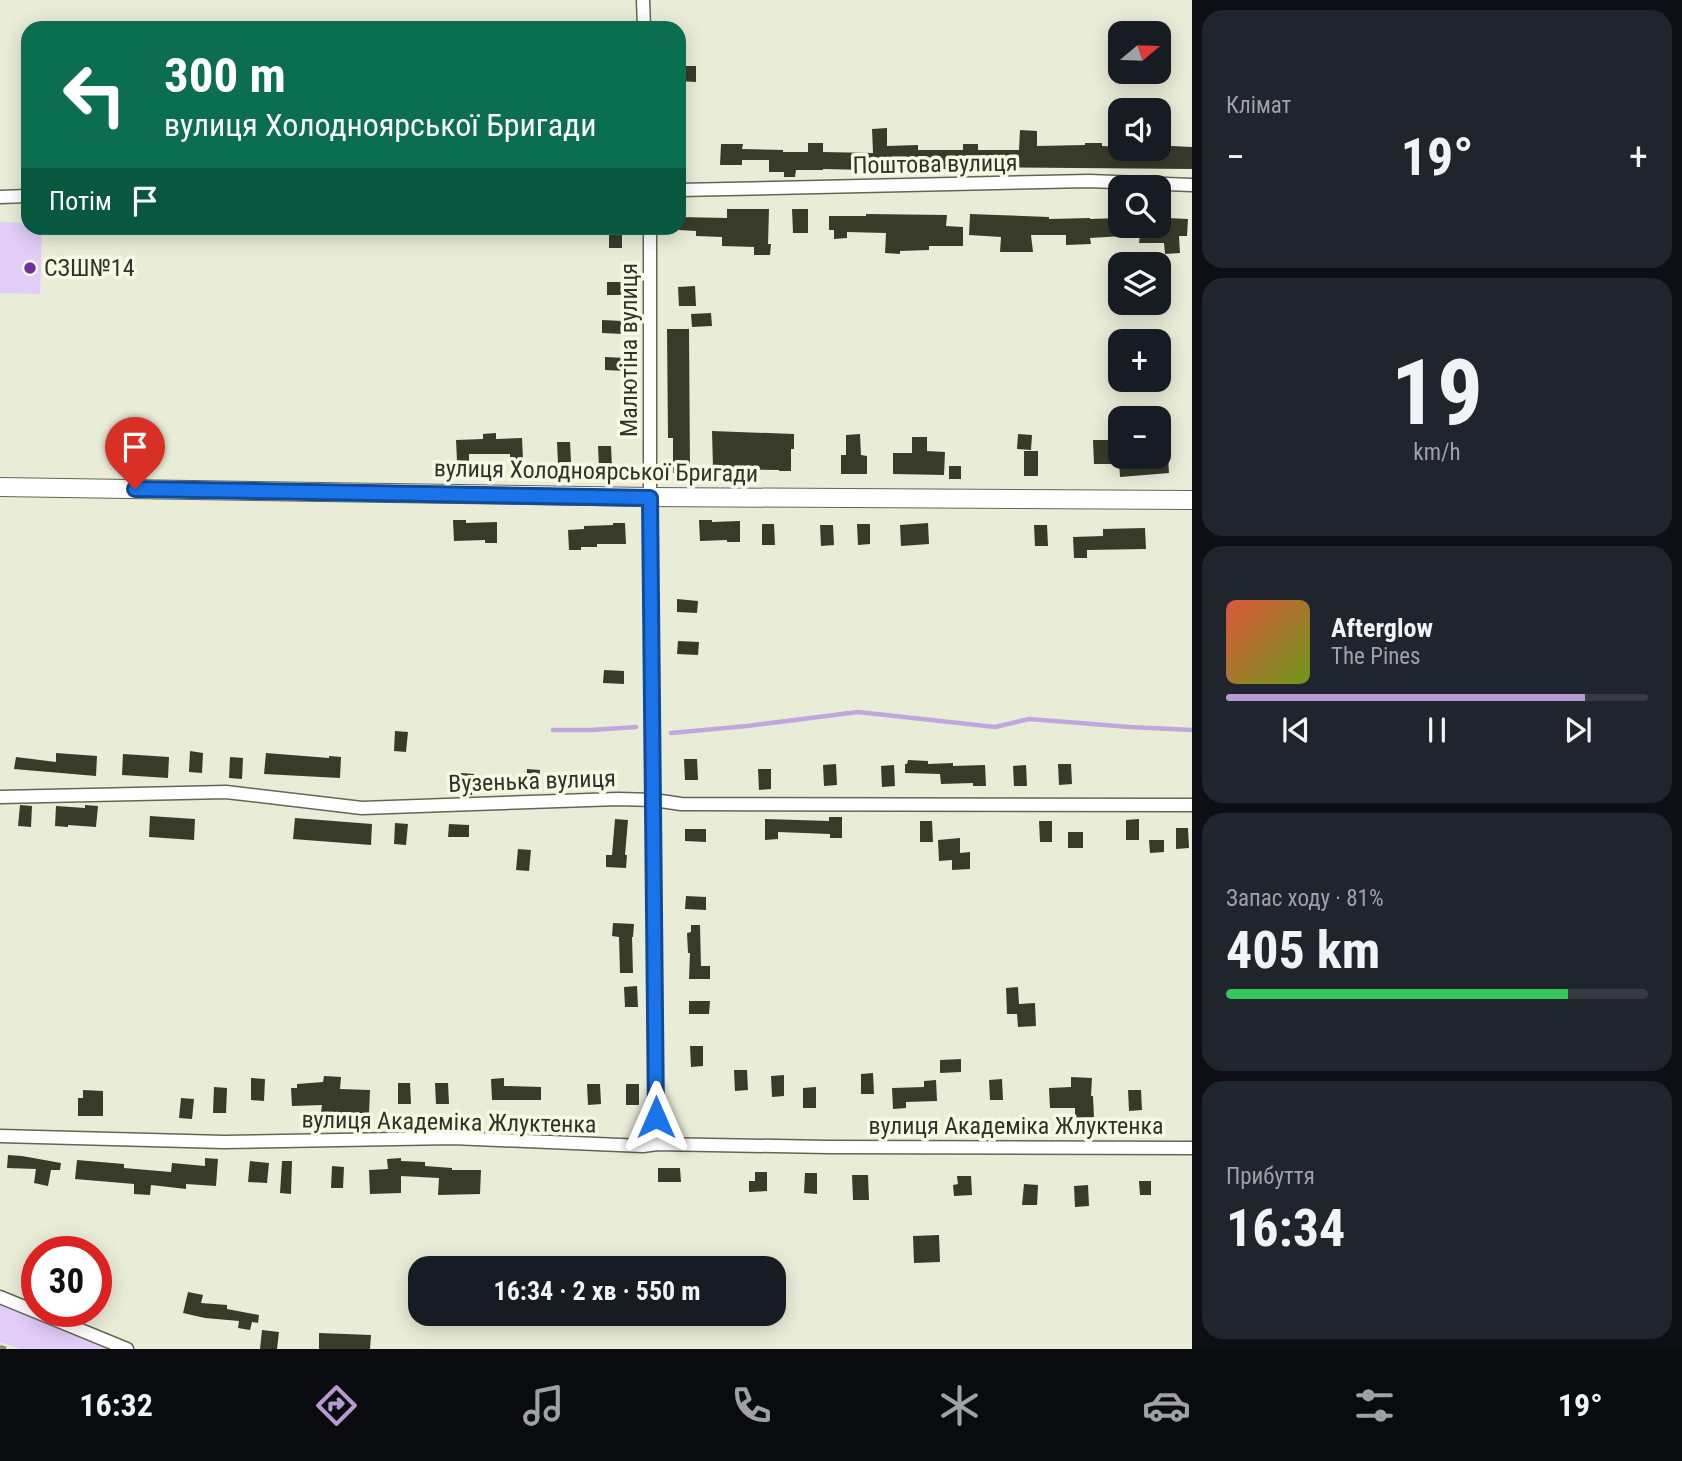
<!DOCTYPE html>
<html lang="uk">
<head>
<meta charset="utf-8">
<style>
  body { margin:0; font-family:"Roboto Condensed",sans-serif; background:#20242c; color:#f1f3f6; height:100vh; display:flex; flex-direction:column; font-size:26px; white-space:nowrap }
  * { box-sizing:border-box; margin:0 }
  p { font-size:23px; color:#9ea1a6 }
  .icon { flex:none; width:38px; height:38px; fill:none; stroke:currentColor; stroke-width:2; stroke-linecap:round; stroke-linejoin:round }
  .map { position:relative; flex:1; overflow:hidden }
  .drawer { display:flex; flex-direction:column; gap:10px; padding:10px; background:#0d0f14; width:490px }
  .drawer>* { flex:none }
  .guide { position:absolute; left:21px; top:21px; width:665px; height:214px; border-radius:21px; box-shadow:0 4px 18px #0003; background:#0b6e4f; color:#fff; overflow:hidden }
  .needle { width:46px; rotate:71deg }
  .controls { position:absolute; left:1108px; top:21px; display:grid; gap:14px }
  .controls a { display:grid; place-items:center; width:63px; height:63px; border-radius:14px; background:#171b24; box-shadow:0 4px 18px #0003; font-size:35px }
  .speed { position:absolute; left:21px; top:1236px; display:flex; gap:14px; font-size:35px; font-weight:700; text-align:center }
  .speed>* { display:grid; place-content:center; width:91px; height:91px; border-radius:50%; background:#171b24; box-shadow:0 4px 18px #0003; line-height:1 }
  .speed .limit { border:10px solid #d22; background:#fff; color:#111 }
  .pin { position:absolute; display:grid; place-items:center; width:60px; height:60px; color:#fff; margin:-72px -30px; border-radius:50% 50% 50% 0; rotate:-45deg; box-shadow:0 0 7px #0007 }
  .pin .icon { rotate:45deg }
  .me { position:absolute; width:77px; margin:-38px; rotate:0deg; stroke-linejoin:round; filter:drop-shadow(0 0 5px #0008) }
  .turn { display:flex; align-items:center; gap:24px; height:147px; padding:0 28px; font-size:32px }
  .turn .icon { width:91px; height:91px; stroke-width:2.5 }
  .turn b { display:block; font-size:49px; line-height:60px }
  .then { display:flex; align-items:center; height:66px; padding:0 28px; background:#0003; gap:14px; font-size:26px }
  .big { font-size:52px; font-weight:700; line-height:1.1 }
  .drawer .card { flex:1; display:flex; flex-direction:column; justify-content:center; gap:10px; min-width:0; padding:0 24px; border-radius:21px; background:#20242c }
  .drawer .dial { align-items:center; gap:0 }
  .dial b { font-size:91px; line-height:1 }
  .song { display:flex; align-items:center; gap:21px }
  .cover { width:84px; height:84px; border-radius:10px; background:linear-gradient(135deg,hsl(10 70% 55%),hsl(80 70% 35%)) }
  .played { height:7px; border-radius:4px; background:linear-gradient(90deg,#b79ad1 85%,#363941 85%) }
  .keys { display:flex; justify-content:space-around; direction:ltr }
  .heat { display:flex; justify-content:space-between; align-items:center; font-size:38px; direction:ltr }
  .charge { height:10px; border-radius:5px; background:linear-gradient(90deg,#34c759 81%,#363941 0) }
  .trip { position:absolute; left:408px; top:1256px; width:378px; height:70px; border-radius:21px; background:#171b24; box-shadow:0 4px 18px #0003; font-weight:700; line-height:70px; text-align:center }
  .tabs { display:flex; height:112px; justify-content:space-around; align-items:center; background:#090b0e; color:#9ea1a6 }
  .tabs .icon { width:49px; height:49px }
  .tabs .selected { color:#b79ad1 }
  .tabs b { font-size:32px; color:#f1f3f6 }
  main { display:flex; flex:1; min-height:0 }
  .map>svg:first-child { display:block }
  .green { fill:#e1cdf7 }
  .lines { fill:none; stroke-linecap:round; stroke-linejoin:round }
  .stream { stroke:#c1a7dc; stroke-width:4.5 }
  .building { fill:#383b2a }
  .street-casing { stroke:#636654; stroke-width:15 }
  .secondary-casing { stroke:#636654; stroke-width:20 }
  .street { stroke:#fff; stroke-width:12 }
  .secondary { stroke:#fff; stroke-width:18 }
  .rail { stroke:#878a7c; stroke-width:4.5; stroke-dasharray:14 7; stroke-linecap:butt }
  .route-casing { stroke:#114b97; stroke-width:18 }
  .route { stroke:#1a73e8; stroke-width:12 }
  .poi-dot { fill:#702ea3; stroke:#f6fae5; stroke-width:2.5 }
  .labels { text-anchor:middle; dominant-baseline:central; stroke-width:7; stroke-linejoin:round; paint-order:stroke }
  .street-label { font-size:24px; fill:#31332b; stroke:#f6fae5 }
  .poi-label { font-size:24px; fill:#31332b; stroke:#f6fae5; text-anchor:start }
</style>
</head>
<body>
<main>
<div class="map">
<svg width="1192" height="1349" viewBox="0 0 1192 1349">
  <rect width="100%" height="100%" fill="#e9edd8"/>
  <!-- green -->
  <g class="green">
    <polygon points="0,222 28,223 28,228 42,228 40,294 0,293"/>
    <polygon points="0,1298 123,1349 20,1349 0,1342"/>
  </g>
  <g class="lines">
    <!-- stream -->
    <g class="stream">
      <polyline points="553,730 592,730 636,727"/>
      <polyline points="671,733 747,726 858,712 995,727 1029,719 1130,727 1192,730"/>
    </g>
  </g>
  <!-- building -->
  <g class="building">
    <polygon points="679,66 696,66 696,82 679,81"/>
    <polygon points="887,128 887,146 918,145 918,150 963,150 963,144 978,144 978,150 1019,150 1020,130 1037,131 1037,146 1085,145 1085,143 1102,143 1102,146 1120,147 1120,149 1171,149 1171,146 1192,147 1192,169 948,167 948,169 867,170 823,169 823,170 796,170 795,177 784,177 784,172 769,172 769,160 742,160 742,165 720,165 721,144 743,144 742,149 783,150 783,152 808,152 808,143 823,143 823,152 873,153 872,129"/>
    <polygon points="727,209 769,209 768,244 771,244 770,255 754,255 754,247 722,246 722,237 696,236 696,231 679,230 679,217 727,218"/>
    <polygon points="792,209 808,209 808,233 793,233"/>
    <polygon points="866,214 947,215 946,226 963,227 963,246 929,246 929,250 900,251 900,254 885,253 886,233 847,232 847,238 834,239 834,230 829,230 829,216 866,216"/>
    <polygon points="970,214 1049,217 1049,219 1090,218 1090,219 1120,218 1120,226 1166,226 1167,218 1188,219 1187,236 1179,236 1180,253 1165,254 1164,243 1139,243 1140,235 1090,238 1091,244 1066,245 1066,235 1031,235 1033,252 1000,252 1001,237 969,235"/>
    <rect x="609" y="228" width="13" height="20"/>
    <rect x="607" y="282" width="21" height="13"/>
    <polygon points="695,286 696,306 679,306 678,287"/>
    <polygon points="711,313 712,326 692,327 691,314"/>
    <polygon points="602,320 623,321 623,334 602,333"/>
    <polygon points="667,329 689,329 690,473 673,473 673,438 668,438"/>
    <polygon points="605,357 626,358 626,371 605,370"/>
    <polygon points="712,431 794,434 794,449 791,449 791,471 779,471 779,470 713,469"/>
    <polygon points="496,433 496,439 522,438 523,459 510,459 510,454 469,454 469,461 457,461 456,440 483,439 483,434"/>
    <polygon points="860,434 861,455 867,456 867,474 841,474 841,455 846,455 846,435"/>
    <polygon points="1018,434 1032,435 1031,450 1017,449"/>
    <polygon points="912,437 927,437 927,451 945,452 944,475 893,474 893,453 912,453"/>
    <polygon points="1093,440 1111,440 1112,464 1094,464"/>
    <polygon points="557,442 570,442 571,462 558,463"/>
    <polygon points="598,446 611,446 612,467 599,467"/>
    <rect x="1024" y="451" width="14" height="25"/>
    <polygon points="1150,457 1168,457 1169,473 1120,477 1119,460 1150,459"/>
    <rect x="949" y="466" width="12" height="13"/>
    <polygon points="453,520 466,520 466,523 497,522 497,543 485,543 485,540 454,541"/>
    <polygon points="699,520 712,520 712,522 740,521 740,542 727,542 727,540 700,541"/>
    <polygon points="613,523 625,523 626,544 597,544 597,547 581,547 581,550 569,550 568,530 584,529 584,526 613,525"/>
    <polygon points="928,523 929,544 901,546 900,525"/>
    <polygon points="762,524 774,524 775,545 762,545"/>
    <polygon points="857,524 870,524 870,544 858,545"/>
    <polygon points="820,525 833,525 834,545 821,546"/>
    <polygon points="1034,525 1047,525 1048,546 1035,546"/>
    <polygon points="1145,528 1146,549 1087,550 1087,558 1074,558 1073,537 1103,536 1103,529"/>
    <polygon points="677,599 698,601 697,613 677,612"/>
    <polygon points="678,641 699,642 698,655 677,654"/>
    <polygon points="604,670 624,671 624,684 603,683"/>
    <polygon points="395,731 408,732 406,752 394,751"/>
    <polygon points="190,751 203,753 202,773 189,772"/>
    <polygon points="56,753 97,756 96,776 14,769 16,757 56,762"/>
    <polygon points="266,753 329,758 329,756 341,757 340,778 264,774"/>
    <polygon points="123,754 169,757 168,778 122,775"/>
    <polygon points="230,757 243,758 242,779 229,778"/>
    <polygon points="684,759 697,759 698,780 685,780"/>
    <polygon points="908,760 928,761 928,764 953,763 953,766 985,765 986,786 973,786 973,783 941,784 940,774 905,773 905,764 907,764"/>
    <polygon points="836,764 837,785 824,786 823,765"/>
    <polygon points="1058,764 1071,764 1072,784 1059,785"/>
    <polygon points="894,765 895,786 882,787 881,766"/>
    <polygon points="1026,765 1027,786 1014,786 1013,766"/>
    <polygon points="527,769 540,770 538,791 526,790"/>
    <polygon points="758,769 771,769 771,789 759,790"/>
    <polygon points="461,773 474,774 472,795 459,794"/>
    <polygon points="20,805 32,806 31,827 18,826"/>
    <polygon points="85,805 98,806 96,827 68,825 68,827 55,826 56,806 85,808"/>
    <polygon points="150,816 195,819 194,840 149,837"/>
    <polygon points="829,817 842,817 842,838 830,838 830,834 778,832 778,839 765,840 765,819 829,821"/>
    <polygon points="295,818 372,824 371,845 293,839"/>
    <polygon points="615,819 628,820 625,855 627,855 626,868 606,867 606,855 612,855"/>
    <polygon points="1139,819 1139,840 1126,840 1126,820"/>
    <polygon points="920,821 932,821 933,842 920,842"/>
    <polygon points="1039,821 1052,821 1052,842 1040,842"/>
    <polygon points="395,823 408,824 406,845 394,844"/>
    <polygon points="449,824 469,825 469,837 448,837"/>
    <polygon points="1176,828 1188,828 1189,848 1176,849"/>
    <polygon points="685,829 706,829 706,842 685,841"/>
    <rect x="1068" y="832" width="15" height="16"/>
    <polygon points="960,838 960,853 970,852 970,869 952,870 952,860 939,861 938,840"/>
    <polygon points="1149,840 1164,840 1164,852 1150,853"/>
    <polygon points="518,849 531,850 529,871 516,870"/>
    <polygon points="686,896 706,897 706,910 685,909"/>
    <polygon points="613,923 634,924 633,937 632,937 633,973 620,973 619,937 612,936"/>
    <polygon points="691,925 700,925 701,966 710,966 710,979 689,979 690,953 688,953 687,933 691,932"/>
    <polygon points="637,986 638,1007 625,1007 624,987"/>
    <polygon points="1018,987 1019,1004 1035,1003 1036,1026 1018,1027 1017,1014 1007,1014 1006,988"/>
    <polygon points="689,1001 710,1001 709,1014 689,1014"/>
    <polygon points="690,1046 703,1046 703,1066 691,1067"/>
    <polygon points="961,1059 961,1072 940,1073 940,1060"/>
    <polygon points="734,1070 747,1070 748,1090 735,1091"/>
    <polygon points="873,1073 874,1094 861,1094 861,1074"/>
    <polygon points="784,1075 784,1096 772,1097 771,1076"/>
    <polygon points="324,1076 341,1077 340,1089 370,1090 369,1114 321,1112 322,1105 292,1106 291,1088 297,1088 297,1084 323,1082"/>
    <polygon points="1071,1077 1092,1078 1091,1096 1093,1096 1094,1117 1075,1118 1075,1108 1050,1108 1049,1088 1071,1087"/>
    <polygon points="251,1078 265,1079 264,1101 251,1100"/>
    <polygon points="504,1078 504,1086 541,1087 541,1100 492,1100 491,1079"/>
    <polygon points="1002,1079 1003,1100 990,1100 989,1080"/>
    <polygon points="936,1080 937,1101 906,1102 906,1108 893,1109 892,1088 924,1087 924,1081"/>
    <polygon points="398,1083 410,1083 411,1104 398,1104"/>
    <polygon points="435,1083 448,1083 449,1104 436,1104"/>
    <polygon points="587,1084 600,1084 601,1104 588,1105"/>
    <rect x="626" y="1084" width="13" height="21"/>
    <polygon points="214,1087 227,1088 226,1113 213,1113"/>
    <polygon points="816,1087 816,1108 803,1108 803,1088"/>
    <polygon points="83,1090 103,1091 103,1116 78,1116 78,1098 83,1098"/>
    <polygon points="1128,1090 1141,1090 1142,1110 1129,1111"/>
    <polygon points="181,1098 194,1099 192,1119 179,1118"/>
    <polygon points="8,1155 22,1156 61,1163 60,1170 51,1170 48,1186 34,1183 36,1169 7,1168"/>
    <polygon points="205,1158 218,1159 216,1186 186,1184 186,1189 151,1185 150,1195 134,1194 134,1184 75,1179 77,1160 124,1164 124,1168 171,1172 172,1163 205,1166"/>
    <polygon points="401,1158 401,1161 425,1162 425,1166 452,1168 452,1170 481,1170 480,1194 438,1195 439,1178 401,1176 401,1193 370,1194 369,1170 388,1169 387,1159"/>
    <polygon points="250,1161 269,1163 267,1183 248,1182"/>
    <polygon points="282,1161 292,1161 291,1194 280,1193"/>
    <polygon points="332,1166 344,1167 343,1188 331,1188"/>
    <polygon points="658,1168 680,1168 681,1182 658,1182"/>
    <polygon points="755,1172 767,1172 767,1191 749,1192 749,1181 755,1181"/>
    <polygon points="805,1173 817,1173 817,1194 804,1193"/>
    <polygon points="852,1175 868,1175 869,1200 853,1200"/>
    <polygon points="957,1176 971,1176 972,1195 954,1196 953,1185 958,1184"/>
    <polygon points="1139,1181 1151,1181 1151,1195 1140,1195"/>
    <polygon points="1024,1184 1038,1185 1037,1205 1022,1205"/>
    <polygon points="1088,1185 1089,1206 1075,1207 1074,1186"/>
    <polygon points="939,1235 940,1262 914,1263 913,1236"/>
    <polygon points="188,1292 203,1295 201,1303 227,1305 227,1309 259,1315 258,1323 252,1322 250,1330 238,1328 239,1321 205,1318 183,1313"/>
    <polygon points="262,1330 279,1332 277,1349 260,1349"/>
    <polygon points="319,1333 371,1335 370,1349 319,1349"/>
  </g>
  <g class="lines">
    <!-- street casing -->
    <g class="street-casing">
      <g id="street">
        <polyline points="643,0 644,28"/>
        <polyline points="679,190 1089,181 1192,185"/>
        <polyline points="0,197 28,196"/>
        <polyline points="650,228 650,497 657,1144"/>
        <polyline points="0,797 226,792 362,808 618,799 654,800 681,804 1192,805"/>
        <polyline points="0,1136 224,1142 452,1138 643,1146 657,1144 828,1147 1192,1148"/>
        <polyline points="0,1297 127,1349"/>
      </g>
    </g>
    <!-- secondary casing -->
    <g class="secondary-casing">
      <polyline id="secondary" points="0,487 650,497 1192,500"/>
    </g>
    <!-- street -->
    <use href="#street" class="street"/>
    <!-- secondary -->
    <use href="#secondary" class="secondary"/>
    <!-- rail -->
    <polyline class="rail" points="0,1347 6,1349"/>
  </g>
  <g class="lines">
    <!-- route casing -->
    <g class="route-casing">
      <polyline id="route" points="135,489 650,498 656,1117"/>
    </g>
    <!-- route -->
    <use href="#route" class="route"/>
  </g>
  <!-- markers -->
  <circle class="poi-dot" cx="30" cy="268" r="7"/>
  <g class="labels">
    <!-- street labels -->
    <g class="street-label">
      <text transform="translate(935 164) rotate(-1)">Поштова вулиця</text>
      <text transform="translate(629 350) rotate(-90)">Малютіна вулиця</text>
      <text transform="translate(596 471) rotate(1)">вулиця Холодноярської Бригади</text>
      <text transform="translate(532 781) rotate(-2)">Вузенька вулиця</text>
      <text transform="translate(449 1122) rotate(1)">вулиця Академіка Жлуктенка</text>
      <text x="1016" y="1126">вулиця Академіка Жлуктенка</text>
    </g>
    <!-- poi labels -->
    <g class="poi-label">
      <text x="44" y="268">СЗШ№14</text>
    </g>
  </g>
</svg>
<div class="controls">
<a><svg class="needle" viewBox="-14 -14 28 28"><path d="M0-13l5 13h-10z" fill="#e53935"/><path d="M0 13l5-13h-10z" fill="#9ea1a6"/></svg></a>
<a><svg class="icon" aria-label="sound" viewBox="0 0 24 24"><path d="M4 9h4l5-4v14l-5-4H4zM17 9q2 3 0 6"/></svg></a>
<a><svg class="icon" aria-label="search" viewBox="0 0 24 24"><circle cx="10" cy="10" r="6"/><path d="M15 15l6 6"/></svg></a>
<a><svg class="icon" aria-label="layers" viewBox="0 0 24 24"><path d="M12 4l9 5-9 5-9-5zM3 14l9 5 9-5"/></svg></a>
<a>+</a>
<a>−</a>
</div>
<div class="speed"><div class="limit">30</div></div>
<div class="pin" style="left:135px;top:489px;background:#d93025"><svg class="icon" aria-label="arrive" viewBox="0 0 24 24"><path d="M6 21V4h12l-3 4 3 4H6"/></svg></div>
<svg class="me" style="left:656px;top:1117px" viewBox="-20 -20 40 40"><path d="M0-17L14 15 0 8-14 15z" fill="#1a73e8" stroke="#fff" stroke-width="4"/></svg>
<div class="trip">16:34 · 2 хв · 550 m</div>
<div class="guide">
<div class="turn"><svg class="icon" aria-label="left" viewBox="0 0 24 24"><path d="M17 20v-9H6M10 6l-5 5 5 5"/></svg><div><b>300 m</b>вулиця Холодноярської Бригади</div></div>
<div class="then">Потім<svg class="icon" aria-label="arrive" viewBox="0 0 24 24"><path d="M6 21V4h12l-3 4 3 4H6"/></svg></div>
</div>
</div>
<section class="drawer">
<div class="card"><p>Клімат</p>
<div class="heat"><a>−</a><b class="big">19°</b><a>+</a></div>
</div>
<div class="card dial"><b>19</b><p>km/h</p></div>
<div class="card">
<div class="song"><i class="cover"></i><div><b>Afterglow</b><p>The Pines</p></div></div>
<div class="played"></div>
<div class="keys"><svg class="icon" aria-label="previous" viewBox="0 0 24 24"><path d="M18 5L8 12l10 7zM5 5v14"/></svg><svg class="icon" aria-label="pause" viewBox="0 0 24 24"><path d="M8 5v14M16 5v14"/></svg><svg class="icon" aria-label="next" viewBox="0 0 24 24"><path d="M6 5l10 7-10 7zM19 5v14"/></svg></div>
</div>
<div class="card"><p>Запас ходу · 81%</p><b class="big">405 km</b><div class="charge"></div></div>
<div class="card"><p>Прибуття</p><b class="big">16:34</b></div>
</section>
</main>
<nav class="tabs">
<b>16:32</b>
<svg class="icon selected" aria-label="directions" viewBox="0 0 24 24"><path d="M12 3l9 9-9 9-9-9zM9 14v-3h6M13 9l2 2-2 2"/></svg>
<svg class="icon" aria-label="music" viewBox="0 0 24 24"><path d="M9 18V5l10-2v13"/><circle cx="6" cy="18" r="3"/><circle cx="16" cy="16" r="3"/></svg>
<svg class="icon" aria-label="phone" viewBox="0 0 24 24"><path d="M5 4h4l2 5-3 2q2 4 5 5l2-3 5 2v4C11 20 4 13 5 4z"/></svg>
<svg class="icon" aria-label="climate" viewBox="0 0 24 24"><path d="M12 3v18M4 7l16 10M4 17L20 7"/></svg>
<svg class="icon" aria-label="car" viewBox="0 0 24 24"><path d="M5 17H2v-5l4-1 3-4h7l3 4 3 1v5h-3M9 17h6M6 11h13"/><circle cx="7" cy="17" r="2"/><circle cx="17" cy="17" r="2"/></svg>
<svg class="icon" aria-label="filters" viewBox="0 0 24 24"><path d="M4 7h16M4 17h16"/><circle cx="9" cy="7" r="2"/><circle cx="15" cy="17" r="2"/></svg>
<b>19°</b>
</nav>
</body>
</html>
